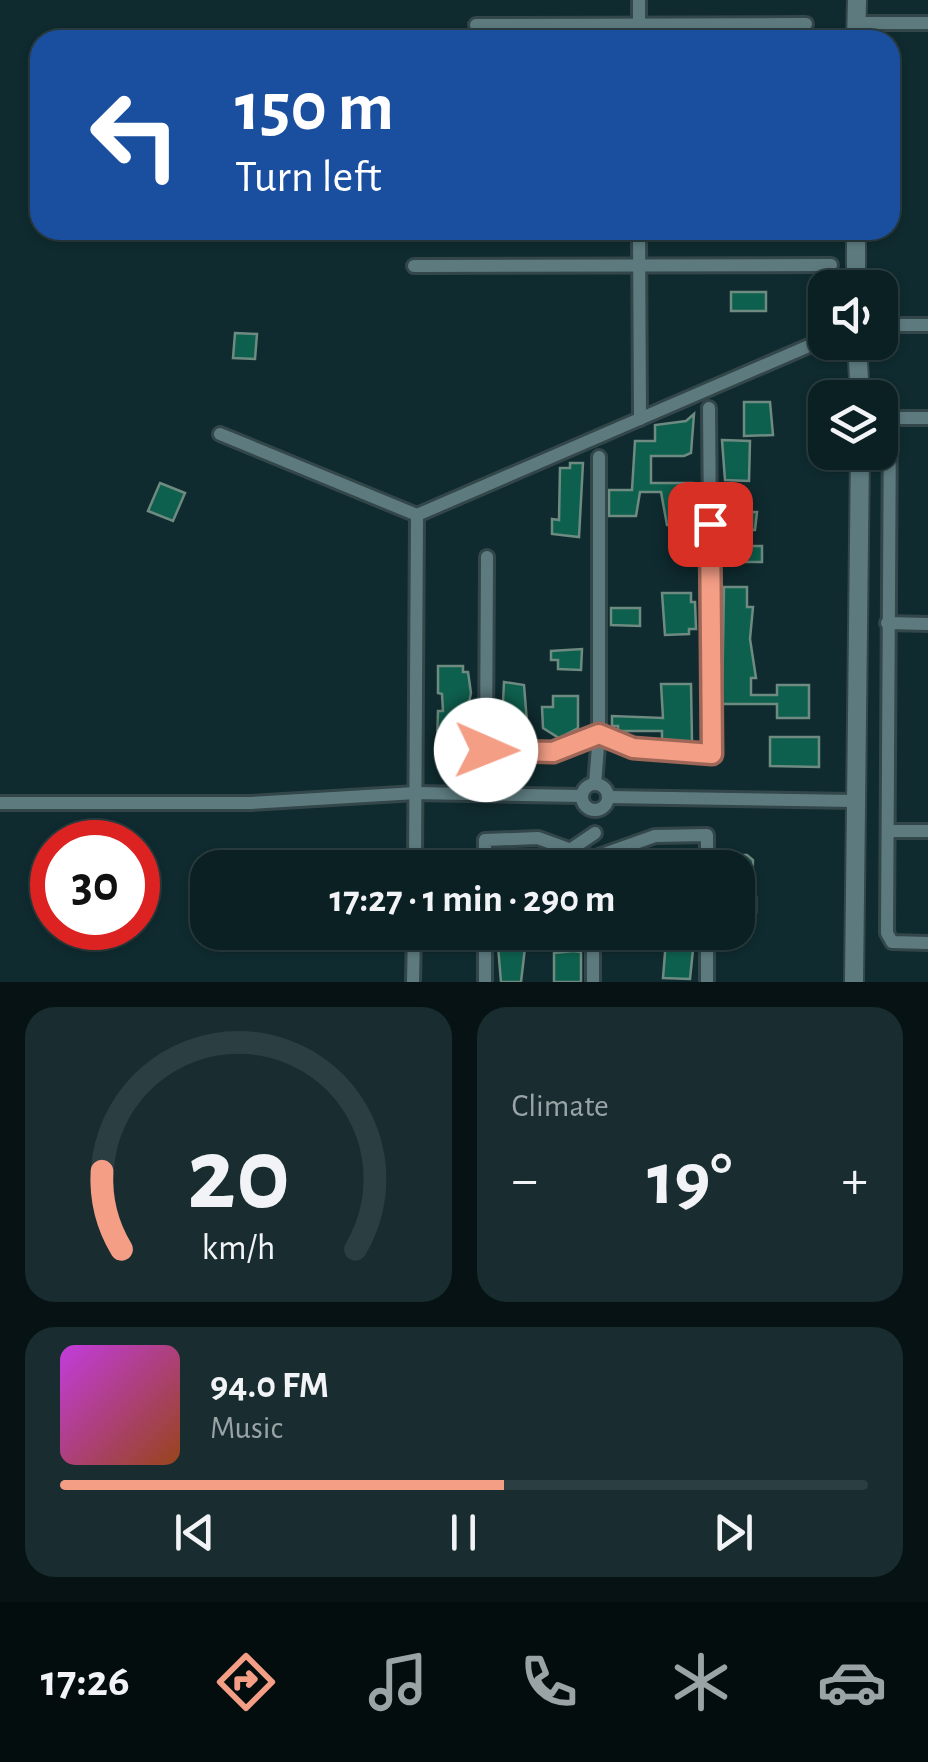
<!DOCTYPE html>
<html lang="en">
<head>
<meta charset="utf-8">
<style>
  body { margin:0; font-family:"Alegreya Sans",sans-serif; background:#192d30; color:#f1f3f6; height:100vh; display:flex; flex-direction:column; font-size:38px; white-space:nowrap }
  * { box-sizing:border-box; margin:0 }
  p { font-size:32px; color:#9aa3a6 }
  .icon { flex:none; width:55px; height:55px; fill:none; stroke:currentColor; stroke-width:2; stroke-linecap:round; stroke-linejoin:round }
  .map { position:relative; height:982px; overflow:hidden }
  .details { display:flex; flex-direction:column; gap:25px; padding:25px; background:#061213; flex:1 }
  .details>* { flex:none }
  .top-card { position:absolute; left:30px; top:30px; width:870px; height:210px; border-radius:30px; box-shadow:0 2px 8px #0004,0 0 0 2px #2b3e41; background:#1a4fa0; color:#fff; overflow:hidden }
  .fabs { position:absolute; left:808px; top:270px; display:grid; gap:20px }
  .fabs a { display:grid; place-items:center; width:90px; height:90px; border-radius:20px; background:#0b2023; box-shadow:0 2px 8px #0004,0 0 0 2px #2b3e41; font-size:50px }
  .speed { position:absolute; left:30px; top:820px; display:flex; gap:20px; font-size:50px; font-weight:700; text-align:center }
  .speed>* { display:grid; place-content:center; width:130px; height:130px; border-radius:50%; background:#0b2023; box-shadow:0 2px 8px #0004,0 0 0 2px #2b3e41; line-height:1 }
  .speed .limit { border:15px solid #d22; background:#fff; color:#111 }
  .pin { position:absolute; display:grid; place-items:center; width:85px; height:85px; color:#fff; margin:-42px; border-radius:20px; box-shadow:0 5px 15px #0006 }
  .me { position:absolute; width:110px; margin:-55px; rotate:91deg; stroke-linejoin:round; filter:drop-shadow(0 0 8px #0008) }
  .turn { display:flex; align-items:center; gap:35px; height:210px; padding:0 40px; font-size:45px }
  .turn .icon { width:130px; height:130px; stroke-width:2.5 }
  .turn b { display:block; font-size:70px; line-height:85px }
  .big { font-size:75px; font-weight:600; line-height:1.1 }
  .details .tile { flex:1; display:flex; flex-direction:column; justify-content:center; gap:15px; min-width:0; padding:0 35px; border-radius:30px; background:#192d30 }
  .details .dial { align-items:center; gap:0 }
  .dial svg { height:260px; overflow:visible; fill:none; stroke:#2b3e41; stroke-width:7; stroke-linecap:round; text-anchor:middle }
  .dial text { fill:#f1f3f6; stroke:none }
  .song { display:flex; align-items:center; gap:30px }
  .cover { width:120px; height:120px; border-radius:15px; background:linear-gradient(135deg,hsl(290 70% 55%),hsl(20 70% 35%)) }
  .played { height:10px; border-radius:5px; background:linear-gradient(90deg,#f49e86 55%,#2b3e41 55%) }
  .keys { display:flex; justify-content:space-around; direction:ltr }
  .heat { display:flex; justify-content:space-between; align-items:center; font-size:55px; direction:ltr }
  .details .tiles { flex:1; display:grid; gap:25px; grid-template-columns:1fr 1fr }
  .tile:last-child { grid-column:span 2 }
  .trip { position:absolute; left:190px; top:850px; width:565px; height:100px; border-radius:30px; background:#0b2023; box-shadow:0 2px 8px #0004,0 0 0 2px #2b3e41; font-weight:600; line-height:100px; text-align:center }
  .dock { display:flex; height:160px; justify-content:space-around; align-items:center; background:#040d0e; color:#9aa3a6 }
  .dock .icon { width:70px; height:70px }
  .dock .on { color:#f49e86 }
  .dock b { font-size:45px; color:#f1f3f6 }
  .map>svg:first-child { display:block }
  .building { fill:#0e604e; stroke:#6e8a81; stroke-width:2.5 }
  .lines { fill:none; stroke-linecap:round; stroke-linejoin:round }
  .street-casing { stroke:#334649; stroke-width:18 }
  .secondary-casing { stroke:#334649; stroke-width:22 }
  .street { stroke:#5d7b7f; stroke-width:12 }
  .secondary { stroke:#5d7b7f; stroke-width:18 }
  .route-casing { stroke:#9f6757; stroke-width:25 }
  .route { stroke:#f49e86; stroke-width:18 }
</style>
</head>
<body>
<div class="map">
<svg width="928" height="982" viewBox="0 0 928 982">
  <rect width="100%" height="100%" fill="#0f2b2f"/>
  <!-- building -->
  <g class="building">
    <rect x="731" y="292" width="35" height="19"/>
    <polygon points="235,333 257,334 255,359 233,358"/>
    <polygon points="744,402 770,402 773,435 744,436"/>
    <polygon points="694,414 691,453 684,456 651,456 651,483 693,483 692,525 667,525 661,492 640,492 636,516 609,516 609,490 632,490 635,441 655,441 655,425 686,421"/>
    <polygon points="722,440 750,441 749,481 725,480"/>
    <polygon points="570,463 583,463 579,537 552,534 552,519 559,520 560,468 570,468"/>
    <polygon points="160,483 185,493 173,521 148,511"/>
    <polygon points="725,503 742,503 749,512 757,512 755,530 750,530 750,546 762,546 762,562 728,562 728,553 723,553"/>
    <polygon points="724,587 747,587 747,607 753,607 750,639 756,678 751,678 751,695 777,695 777,685 809,685 809,718 777,718 777,704 722,704"/>
    <polygon points="662,593 691,593 691,602 695,602 696,629 689,629 689,634 665,635"/>
    <polygon points="611,608 640,608 640,626 611,625"/>
    <polygon points="582,649 581,670 558,669 558,660 551,660 551,651"/>
    <polygon points="438,666 463,666 463,672 468,672 471,693 465,722 465,763 447,763 447,743 437,743 438,711 443,711 442,694 438,693"/>
    <polygon points="504,682 524,685 527,722 502,722"/>
    <polygon points="661,684 691,684 692,742 662,740 662,731 618,731 618,726 612,726 612,716 663,718"/>
    <polygon points="553,696 578,696 578,728 559,738 543,728 542,707 553,707"/>
    <polygon points="770,737 819,737 819,767 770,766"/>
    <polygon points="722,855 747,855 753,860 752,897 756,897 756,912 738,912 738,868 722,868"/>
    <polygon points="666,940 694,940 690,979 663,978"/>
    <polygon points="498,946 525,948 521,982 501,982"/>
    <polygon points="573,951 581,952 581,982 554,982 554,953"/>
  </g>
  <g class="lines">
    <!-- street casing -->
    <g class="street-casing">
      <g id="street">
        <polyline points="639,0 639,40"/>
        <polyline points="856,23 928,23"/>
        <polyline points="476,25 806,24"/>
        <polyline points="639,230 640,419"/>
        <polyline points="414,266 831,265"/>
        <polyline points="880,325 928,325"/>
        <polyline points="880,418 928,418"/>
        <polyline points="890,418 887,933 892,942 928,943"/>
        <polyline points="220,434 417,515 825,339"/>
        <polyline points="487,557 486,750 553,751 599,734 633,748 712,754 709,408"/>
        <polyline points="887,623 928,624"/>
        <polyline points="595,784 599,734 599,457"/>
        <circle cx="595" cy="797" r="13"/>
        <polyline points="608,797 855,801"/>
        <polyline points="0,803 251,803 416,793 582,796"/>
        <polyline points="888,831 928,831"/>
        <polyline points="570,850 595,833"/>
        <polyline points="415,868 417,515"/>
        <polyline points="485,868 485,840 538,838 593,858 655,836 707,835 707,868"/>
        <polyline points="485,932 485,982"/>
        <polyline points="413,982 414,932"/>
        <polyline points="593,982 593,932"/>
        <polyline points="707,982 707,932"/>
      </g>
    </g>
    <!-- secondary casing -->
    <g class="secondary-casing">
      <g id="secondary">
        <polyline points="856,40 857,0"/>
        <polyline points="856,230 856,288"/>
        <polyline points="857,342 860,398"/>
        <polyline points="854,982 860,452"/>
      </g>
    </g>
    <!-- street -->
    <use href="#street" class="street"/>
    <!-- secondary -->
    <use href="#secondary" class="secondary"/>
  </g>
  <g class="lines">
    <!-- route casing -->
    <g class="route-casing">
      <polyline id="route" points="486,750 553,752 599,734 633,748 712,754 710,524"/>
    </g>
    <!-- route -->
    <use href="#route" class="route"/>
  </g>
</svg>
<div class="fabs">
<a><svg class="icon" aria-label="sound" viewBox="0 0 24 24"><path d="M4 9h4l5-4v14l-5-4H4zM17 9q2 3 0 6"/></svg></a>
<a><svg class="icon" aria-label="layers" viewBox="0 0 24 24"><path d="M12 4l9 5-9 5-9-5zM3 14l9 5 9-5"/></svg></a>
</div>
<div class="speed"><div class="limit">30</div></div>
<div class="pin" style="left:710px;top:524px;background:#d93025"><svg class="icon" aria-label="arrive" viewBox="0 0 24 24"><path d="M6 21V4h12l-3 4 3 4H6"/></svg></div>
<svg class="me" style="left:486px;top:750px" viewBox="-20 -20 40 40"><circle r="19" fill="#fff"/><path d="M0-13L10 11 0 6-10 11z" fill="#f49e86"/></svg>
<div class="trip">17:27 · 1 min · 290 m</div>
<div class="top-card">
<div class="turn"><svg class="icon" aria-label="left" viewBox="0 0 24 24"><path d="M17 20v-9H6M10 6l-5 5 5 5"/></svg><div><b>150 m</b>Turn left</div></div>
</div>
</div>
<section class="details">
<div class="tiles">
<div class="tile dial"><svg viewBox="0 0 100 80">
<path d="M14 69A42 42 0 1 1 86 69"/>
<path d="M14 69A42 42 0 0 1 8 45" stroke="#f49e86"/>
<text x="50" y="56" font-size="32" font-weight="700">20</text>
<text x="50" y="72" font-size="11">km/h</text>
</svg></div>
<div class="tile"><p>Climate</p>
<div class="heat"><a>−</a><b class="big">19°</b><a>+</a></div>
</div>
<div class="tile">
<div class="song"><i class="cover"></i><div><b>94.0 FM</b><p>Music</p></div></div>
<div class="played"></div>
<div class="keys"><svg class="icon" aria-label="previous" viewBox="0 0 24 24"><path d="M18 5L8 12l10 7zM5 5v14"/></svg><svg class="icon" aria-label="pause" viewBox="0 0 24 24"><path d="M8 5v14M16 5v14"/></svg><svg class="icon" aria-label="next" viewBox="0 0 24 24"><path d="M6 5l10 7-10 7zM19 5v14"/></svg></div>
</div>
</div>
</section>
<nav class="dock">
<b>17:26</b>
<svg class="icon on" aria-label="directions" viewBox="0 0 24 24"><path d="M12 3l9 9-9 9-9-9zM9 14v-3h6M13 9l2 2-2 2"/></svg>
<svg class="icon" aria-label="music" viewBox="0 0 24 24"><path d="M9 18V5l10-2v13"/><circle cx="6" cy="18" r="3"/><circle cx="16" cy="16" r="3"/></svg>
<svg class="icon" aria-label="phone" viewBox="0 0 24 24"><path d="M5 4h4l2 5-3 2q2 4 5 5l2-3 5 2v4C11 20 4 13 5 4z"/></svg>
<svg class="icon" aria-label="climate" viewBox="0 0 24 24"><path d="M12 3v18M4 7l16 10M4 17L20 7"/></svg>
<svg class="icon" aria-label="car" viewBox="0 0 24 24"><path d="M5 17H2v-5l4-1 3-4h7l3 4 3 1v5h-3M9 17h6M6 11h13"/><circle cx="7" cy="17" r="2"/><circle cx="17" cy="17" r="2"/></svg>
</nav>
</body>
</html>
